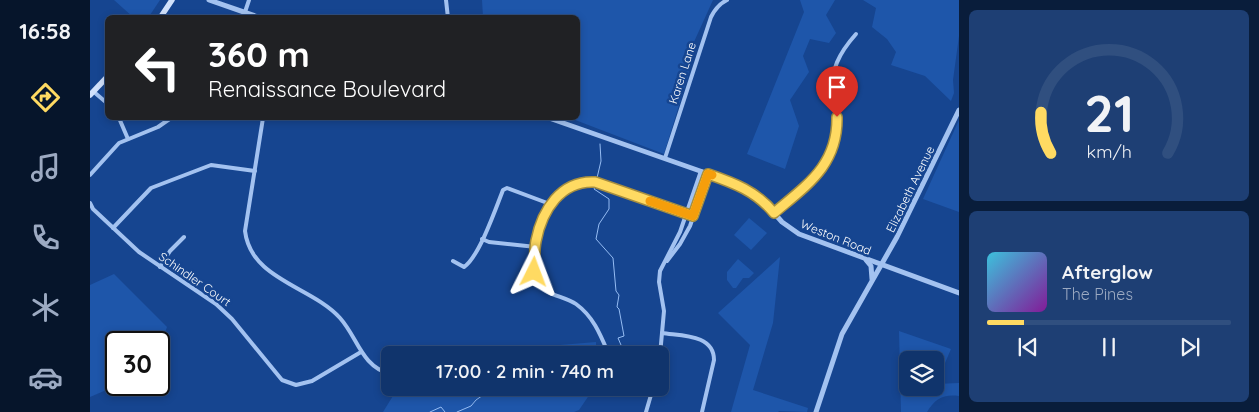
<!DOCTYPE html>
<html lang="en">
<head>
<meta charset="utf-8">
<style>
  body { margin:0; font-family:Quicksand,sans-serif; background:#1e3f74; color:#f1f3f6; height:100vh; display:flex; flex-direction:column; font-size:19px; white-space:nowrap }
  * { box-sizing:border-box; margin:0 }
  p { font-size:16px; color:#9caac2 }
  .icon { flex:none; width:28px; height:28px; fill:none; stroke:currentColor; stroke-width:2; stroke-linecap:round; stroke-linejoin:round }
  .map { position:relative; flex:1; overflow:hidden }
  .sheet { display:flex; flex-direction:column; gap:10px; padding:10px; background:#091d3b; width:300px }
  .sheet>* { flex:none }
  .top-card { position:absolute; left:15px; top:15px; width:475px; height:105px; border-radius:8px; box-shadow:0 2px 8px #0003,0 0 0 1px #304f7f; background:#202124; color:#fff; overflow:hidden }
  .controls { position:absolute; left:809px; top:351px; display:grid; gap:10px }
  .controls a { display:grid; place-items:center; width:45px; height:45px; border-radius:8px; background:#10346c; box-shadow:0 2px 8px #0003,0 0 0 1px #304f7f; font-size:25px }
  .speed { position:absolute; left:15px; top:331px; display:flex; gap:10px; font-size:25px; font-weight:700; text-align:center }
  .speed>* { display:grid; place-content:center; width:65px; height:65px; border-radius:50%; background:#10346c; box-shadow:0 2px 8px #0003,0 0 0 1px #304f7f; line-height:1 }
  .speed .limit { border:2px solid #111; border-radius:8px; background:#fff; color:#111 }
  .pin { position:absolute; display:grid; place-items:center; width:42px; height:42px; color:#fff; margin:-51px -21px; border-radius:50% 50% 50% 0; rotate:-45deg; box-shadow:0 0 5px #0007 }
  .pin .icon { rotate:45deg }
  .me { position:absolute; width:55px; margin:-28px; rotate:3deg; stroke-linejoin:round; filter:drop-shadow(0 0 4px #0008) }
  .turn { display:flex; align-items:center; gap:18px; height:105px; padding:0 20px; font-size:22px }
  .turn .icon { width:65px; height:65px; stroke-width:2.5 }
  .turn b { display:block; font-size:35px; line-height:42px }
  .sheet .card { flex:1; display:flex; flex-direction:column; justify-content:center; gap:8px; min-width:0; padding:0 18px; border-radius:8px; background:#1e3f74 }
  .sheet .dial { align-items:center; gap:0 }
  .dial svg { height:130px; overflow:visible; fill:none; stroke:#304f7f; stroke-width:7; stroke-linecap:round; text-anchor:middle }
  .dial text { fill:#f1f3f6; stroke:none }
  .song { display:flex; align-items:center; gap:15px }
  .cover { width:60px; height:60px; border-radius:8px; background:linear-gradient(135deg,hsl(190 70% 55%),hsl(290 70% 35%)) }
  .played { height:5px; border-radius:2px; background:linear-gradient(90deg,#ffda62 15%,#304f7f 15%) }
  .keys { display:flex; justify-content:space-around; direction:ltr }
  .trip { position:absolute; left:291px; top:346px; width:288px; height:50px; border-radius:8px; background:#10346c; box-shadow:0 2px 8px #0003,0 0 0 1px #304f7f; font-weight:600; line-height:50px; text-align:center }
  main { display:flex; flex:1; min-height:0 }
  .tab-bar { display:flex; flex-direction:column; width:90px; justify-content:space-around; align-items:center; background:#06152b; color:#9caac2 }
  .tab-bar .icon { width:35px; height:35px }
  .tab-bar .on { color:#ffda62 }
  .tab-bar b { font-size:22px; color:#f1f3f6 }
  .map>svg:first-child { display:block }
  .green { fill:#1e56aa; fill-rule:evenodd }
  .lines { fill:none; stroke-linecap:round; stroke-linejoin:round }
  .stream { stroke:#95bcf3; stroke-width:1 }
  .minor { stroke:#a3c2f0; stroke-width:4 }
  .tertiary { stroke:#a3c2f0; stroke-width:5 }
  .secondary { stroke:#d1e1fb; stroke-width:5.5 }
  .route-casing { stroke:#a68e40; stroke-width:12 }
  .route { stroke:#ffda62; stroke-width:9 }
  .slow { stroke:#f59e0b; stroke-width:9 }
  .labels { text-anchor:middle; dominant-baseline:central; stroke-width:5; stroke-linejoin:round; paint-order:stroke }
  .street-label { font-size:12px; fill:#fff; stroke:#164590 }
</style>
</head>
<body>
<main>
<nav class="tab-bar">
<b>16:58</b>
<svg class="icon on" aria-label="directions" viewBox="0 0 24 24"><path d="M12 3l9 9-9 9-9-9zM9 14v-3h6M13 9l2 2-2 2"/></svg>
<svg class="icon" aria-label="music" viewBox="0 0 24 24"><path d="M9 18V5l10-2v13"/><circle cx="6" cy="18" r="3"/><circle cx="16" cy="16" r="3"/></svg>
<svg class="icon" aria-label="phone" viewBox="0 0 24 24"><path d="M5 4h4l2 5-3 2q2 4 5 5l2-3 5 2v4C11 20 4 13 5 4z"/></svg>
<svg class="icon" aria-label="climate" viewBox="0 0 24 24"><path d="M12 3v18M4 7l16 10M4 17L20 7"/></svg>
<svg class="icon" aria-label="car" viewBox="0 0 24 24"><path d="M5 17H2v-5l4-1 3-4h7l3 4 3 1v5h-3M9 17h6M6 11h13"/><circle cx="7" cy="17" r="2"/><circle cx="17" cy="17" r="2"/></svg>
</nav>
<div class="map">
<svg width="869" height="412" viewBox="0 0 869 412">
  <rect width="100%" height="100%" fill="#164590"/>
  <!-- green -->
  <g class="green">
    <polygon points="24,0 70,0 58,18 43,17"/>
    <polygon points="392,0 623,0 603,44 598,76 574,154 480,118 488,118 488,18 393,17"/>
    <polygon points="710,0 745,0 736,15 746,33 739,43 720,39 713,56 719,72 700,100 709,126 695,169 657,154 714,12"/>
    <polygon points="773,0 869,0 869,36 863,80 864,93 861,101 835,76 801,65 806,52 797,39 782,27 786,8"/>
    <polygon points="869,120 869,212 833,199"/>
    <polygon points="659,218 677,233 661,250 644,235"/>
    <polygon points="690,257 683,323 663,390 718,408 717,412 689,411 688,412 641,412 660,345 628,313"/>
    <polygon points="648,259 664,273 659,278 653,278 646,288 643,288 637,280 637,272"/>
    <polygon points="24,274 77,327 69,349 69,342 26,342 26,385 43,385 21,388 0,397 0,285"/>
    <path d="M 809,331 L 861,349 L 846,384 L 869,383 L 869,396 C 853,394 845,399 837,412 L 811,412 ZM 818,360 L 845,360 L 845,388 L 818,388 Z"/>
    <polygon points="506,342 506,355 449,355 458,346"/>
    <polygon points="396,388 504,388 489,410 484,412 293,412 306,391 362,390"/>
  </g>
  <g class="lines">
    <!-- stream -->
    <g class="stream">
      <polyline points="507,178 511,161 510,144"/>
      <polyline points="505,187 504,189 519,199 519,209 509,224 506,239 523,258 526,291 529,295 527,307 529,309 534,336 528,338 531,345 530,348 523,350"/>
      <polyline points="512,355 514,354"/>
      <polyline points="414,388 421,390 426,388"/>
      <polyline points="340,412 351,407 355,412"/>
      <polyline points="367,412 381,406 386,400 396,393 404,395 411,388"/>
    </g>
    <!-- minor -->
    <g class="minor">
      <polyline points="356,0 358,18"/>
      <polyline points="155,12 159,0"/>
      <polyline points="4,92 18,104"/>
      <polyline points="29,118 38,139"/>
      <path d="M 173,118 L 155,231 C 161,280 221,286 250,318 C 268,338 271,366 300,374"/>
      <path d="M 575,158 L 621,17 C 625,9 629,4 637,0"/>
      <polyline points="0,175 29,143 68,127 81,118"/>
      <polyline points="0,203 3,209 49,252 126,304 142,319 192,380 206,385 222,381 271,352"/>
      <path d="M 684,213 C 705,195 733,176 743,149 C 750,131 746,115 743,96 C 739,71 750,52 766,34"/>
      <polyline points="23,228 61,188 121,165 165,171"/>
      <polyline points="392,239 399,242 446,247"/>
      <path d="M 363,261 L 374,267 C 389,257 406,208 413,190 L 417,188 L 460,204"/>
      <polyline points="577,261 590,244 600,226 618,174"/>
      <polyline points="70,267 80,251 94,237"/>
      <path d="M 572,333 C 591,336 624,334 624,360 L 612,412"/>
      <path d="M 519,355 C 511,336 504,317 486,304 C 475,296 453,295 447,282 C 443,274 444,265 445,256 C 447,220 464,180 505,182 L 603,216"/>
      <polyline points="570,355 574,311 569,282 570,271 590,232 611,171"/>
      <polyline points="556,412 563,388"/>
    </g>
    <!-- tertiary -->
    <g class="tertiary">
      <polyline points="119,0 171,18"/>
      <polyline points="459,118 650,185 671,198 692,222 709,234 869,293"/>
      <polyline points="776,260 781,266 782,279"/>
      <polyline points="726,412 752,334 807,237 869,110"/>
    </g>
    <!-- secondary -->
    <g class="secondary">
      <polyline points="70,18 82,0"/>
      <polyline points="0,95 18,76"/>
    </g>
  </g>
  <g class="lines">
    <!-- route casing -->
    <g class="route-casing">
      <path id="route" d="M 444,272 C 445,262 444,251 446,241 C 452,210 471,180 505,182 L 603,216 L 618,174 C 644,183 666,191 684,213 C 717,185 748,165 747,117"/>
    </g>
    <!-- route -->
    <use href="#route" class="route"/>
    <!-- slow -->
    <polyline class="slow" points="560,201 603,216 618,174 622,175"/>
  </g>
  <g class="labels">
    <!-- street labels -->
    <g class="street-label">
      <text transform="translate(592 73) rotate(-72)">Karen Lane</text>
      <text transform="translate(820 189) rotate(-64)">Elizabeth Avenue</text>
      <text transform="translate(746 237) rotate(22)">Weston Road</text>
      <text transform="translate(105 279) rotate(35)">Schindler Court</text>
    </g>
  </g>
</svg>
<div class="controls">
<a><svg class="icon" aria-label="layers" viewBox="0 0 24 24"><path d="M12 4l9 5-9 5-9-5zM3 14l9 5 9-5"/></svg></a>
</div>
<div class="speed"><div class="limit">30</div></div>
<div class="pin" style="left:747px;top:117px;background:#d93025"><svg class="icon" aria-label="arrive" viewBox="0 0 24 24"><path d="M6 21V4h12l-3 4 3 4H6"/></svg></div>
<svg class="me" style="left:444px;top:272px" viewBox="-20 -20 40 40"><path d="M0-17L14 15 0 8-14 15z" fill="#ffda62" stroke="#fff" stroke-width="4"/></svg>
<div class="trip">17:00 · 2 min · 740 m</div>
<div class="top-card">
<div class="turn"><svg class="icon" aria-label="left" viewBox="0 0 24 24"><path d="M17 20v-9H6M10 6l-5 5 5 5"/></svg><div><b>360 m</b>Renaissance Boulevard</div></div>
</div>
</div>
<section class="sheet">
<div class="card dial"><svg viewBox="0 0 100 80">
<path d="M14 69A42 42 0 1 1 86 69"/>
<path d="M14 69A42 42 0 0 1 8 44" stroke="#ffda62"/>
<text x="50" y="56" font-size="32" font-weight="700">21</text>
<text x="50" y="72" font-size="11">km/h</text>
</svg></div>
<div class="card">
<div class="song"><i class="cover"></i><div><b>Afterglow</b><p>The Pines</p></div></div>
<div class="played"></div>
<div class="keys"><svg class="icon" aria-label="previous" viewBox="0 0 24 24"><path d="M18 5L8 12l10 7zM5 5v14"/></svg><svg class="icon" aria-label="pause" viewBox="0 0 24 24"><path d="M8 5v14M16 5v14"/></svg><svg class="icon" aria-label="next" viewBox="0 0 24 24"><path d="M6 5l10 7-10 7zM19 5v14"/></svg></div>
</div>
</section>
</main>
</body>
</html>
